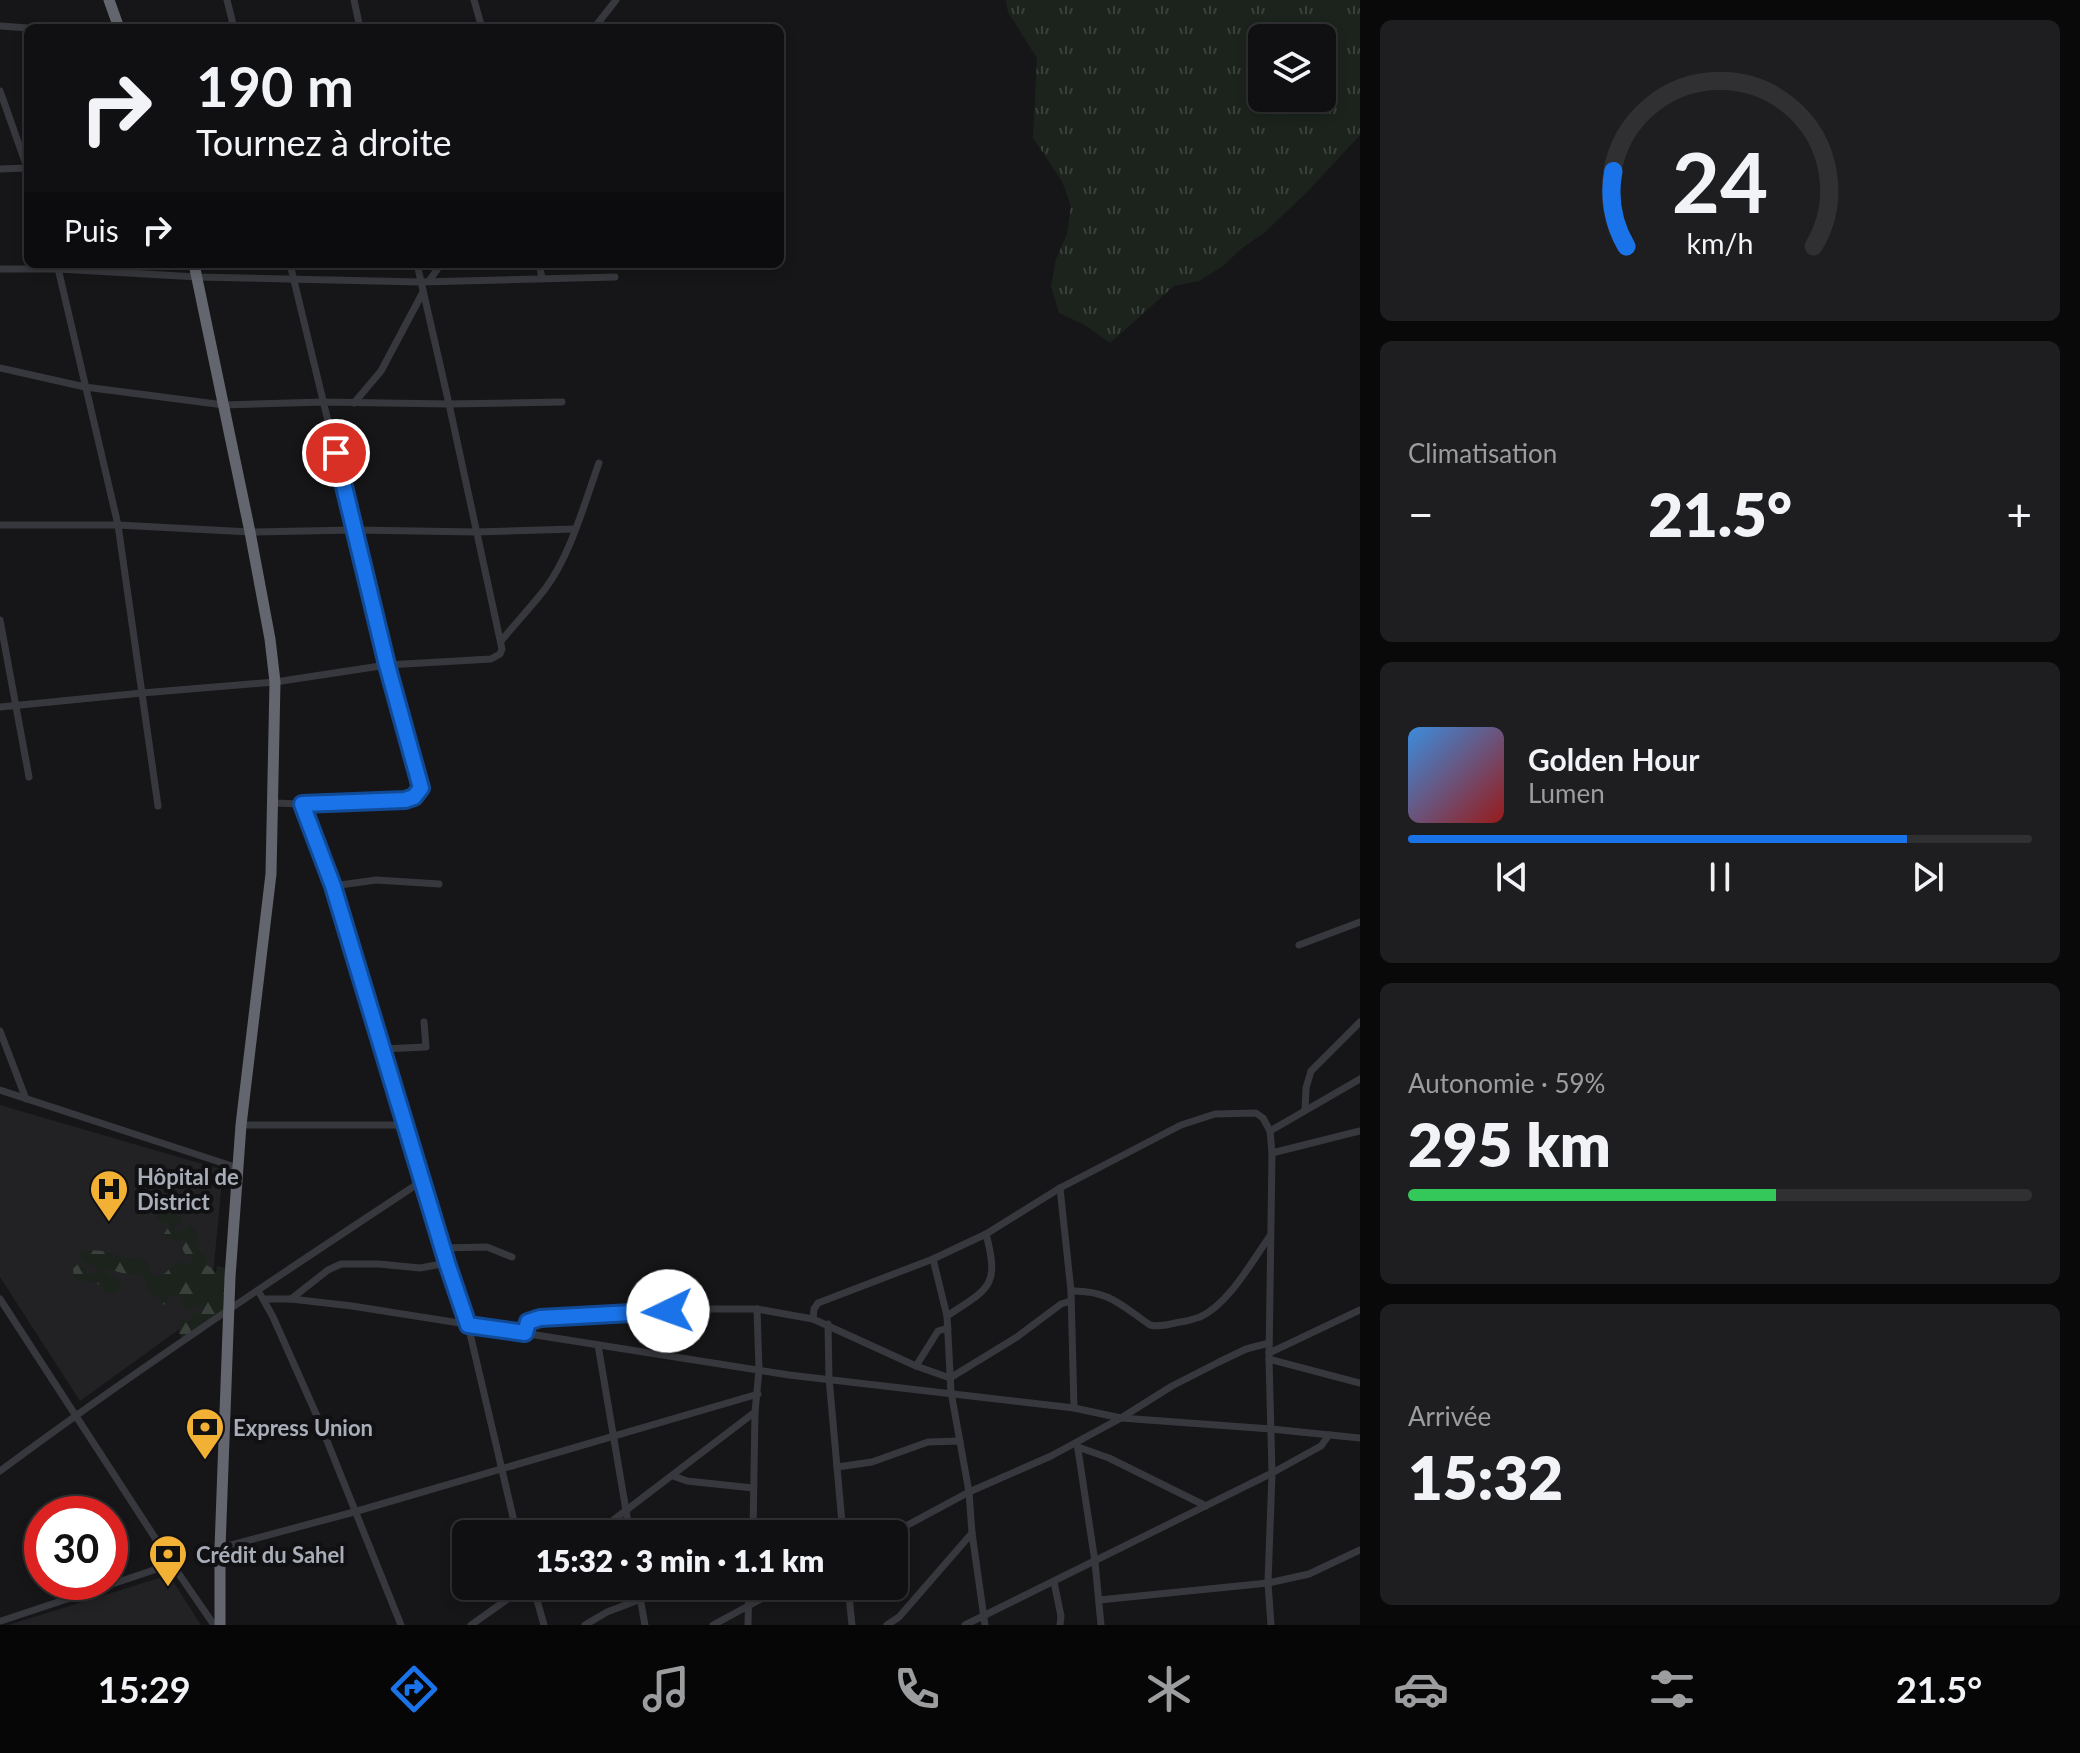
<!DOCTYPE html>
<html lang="fr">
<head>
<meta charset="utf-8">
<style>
  body { margin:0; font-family:Lato,sans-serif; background:#1e1e20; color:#f1f3f6; height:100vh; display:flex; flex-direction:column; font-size:30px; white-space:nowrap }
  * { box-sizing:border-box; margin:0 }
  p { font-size:26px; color:#9c9d9f }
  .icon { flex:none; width:44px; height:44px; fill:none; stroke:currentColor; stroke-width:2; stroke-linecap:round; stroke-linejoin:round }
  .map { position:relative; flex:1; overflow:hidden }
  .drawer { display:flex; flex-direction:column; gap:20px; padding:20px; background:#09090a; width:720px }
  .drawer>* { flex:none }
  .banner { position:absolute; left:24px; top:24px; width:760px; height:244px; border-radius:12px; box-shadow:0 4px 12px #0003,0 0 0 2px #303032; background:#101012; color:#f1f3f6; overflow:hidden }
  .tools { position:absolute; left:1248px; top:24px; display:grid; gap:16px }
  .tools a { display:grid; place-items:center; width:88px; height:88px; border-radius:12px; background:#101012; box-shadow:0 4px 12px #0003,0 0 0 2px #303032; font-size:40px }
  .speed { position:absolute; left:24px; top:1496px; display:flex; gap:16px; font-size:40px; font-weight:700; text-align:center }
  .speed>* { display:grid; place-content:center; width:104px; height:104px; border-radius:50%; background:#101012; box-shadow:0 4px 12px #0003,0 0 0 2px #303032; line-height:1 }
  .speed .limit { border:12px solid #d22; background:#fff; color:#111 }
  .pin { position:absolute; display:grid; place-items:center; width:68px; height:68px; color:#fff; margin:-34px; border:4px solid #fff; border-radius:50%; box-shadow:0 2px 8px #0007 }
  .me { position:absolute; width:88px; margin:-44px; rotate:267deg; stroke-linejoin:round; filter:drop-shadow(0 0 6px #0008) }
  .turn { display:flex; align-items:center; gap:28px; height:168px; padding:0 40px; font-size:36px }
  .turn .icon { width:104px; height:104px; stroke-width:2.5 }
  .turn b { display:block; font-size:56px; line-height:68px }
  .then { display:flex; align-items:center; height:76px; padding:0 40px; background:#0003; gap:16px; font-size:30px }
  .big { font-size:60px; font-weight:800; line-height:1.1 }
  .drawer .widget { flex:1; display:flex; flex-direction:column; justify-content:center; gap:12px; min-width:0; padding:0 28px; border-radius:12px; background:#1e1e20 }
  .drawer .dial { align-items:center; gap:0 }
  .dial svg { height:208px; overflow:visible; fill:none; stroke:#303032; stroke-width:7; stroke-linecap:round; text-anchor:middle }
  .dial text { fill:#f1f3f6; stroke:none }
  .song { display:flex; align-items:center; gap:24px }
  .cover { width:96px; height:96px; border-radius:12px; background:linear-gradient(135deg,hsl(210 70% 55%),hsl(0 70% 35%)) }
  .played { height:8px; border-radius:4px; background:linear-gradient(90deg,#1a73e8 80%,#303032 80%) }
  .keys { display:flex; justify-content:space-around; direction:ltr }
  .heat { display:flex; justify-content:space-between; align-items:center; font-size:44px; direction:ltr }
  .charge { height:12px; border-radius:6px; background:linear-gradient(90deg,#34c759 59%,#303032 0) }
  .trip { position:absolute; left:452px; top:1520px; width:456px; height:80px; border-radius:12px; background:#101012; box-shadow:0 4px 12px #0003,0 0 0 2px #303032; font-weight:800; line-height:80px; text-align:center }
  .tab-bar { display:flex; height:128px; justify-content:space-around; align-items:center; background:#060607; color:#9c9d9f }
  .tab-bar .icon { width:56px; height:56px }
  .tab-bar .on { color:#1a73e8 }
  .tab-bar b { font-size:36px; color:#f1f3f6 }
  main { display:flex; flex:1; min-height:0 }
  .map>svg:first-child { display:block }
  .built { fill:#222225 }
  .grass { fill:url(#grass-tufts); fill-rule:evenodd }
  .forest { fill:url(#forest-firs) }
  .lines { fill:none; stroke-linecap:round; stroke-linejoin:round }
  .minor { stroke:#37383d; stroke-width:7 }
  .highway { stroke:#63666e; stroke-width:11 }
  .route-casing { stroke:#114b97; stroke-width:20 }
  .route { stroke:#1a73e8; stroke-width:14 }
  .labels { text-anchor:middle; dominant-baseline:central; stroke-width:8; stroke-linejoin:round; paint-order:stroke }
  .poi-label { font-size:22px; font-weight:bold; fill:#a8adb8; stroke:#111113; text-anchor:start }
</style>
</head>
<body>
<main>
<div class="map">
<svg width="1360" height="1625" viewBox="0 0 1360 1625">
  <defs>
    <pattern id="grass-tufts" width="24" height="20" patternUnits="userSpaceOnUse" patternTransform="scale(2)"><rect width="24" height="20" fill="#1c231d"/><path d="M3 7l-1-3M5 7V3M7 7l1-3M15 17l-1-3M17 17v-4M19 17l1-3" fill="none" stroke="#3a403c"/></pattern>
    <pattern id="forest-firs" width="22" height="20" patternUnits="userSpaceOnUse" patternTransform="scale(2)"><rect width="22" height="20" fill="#1c231d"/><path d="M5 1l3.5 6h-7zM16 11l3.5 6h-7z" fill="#3a403c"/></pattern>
  </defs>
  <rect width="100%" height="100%" fill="#161618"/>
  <!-- built -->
  <g class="built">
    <polygon points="0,1105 223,1170 210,1307 80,1401 0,1277"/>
    <polygon points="169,1575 201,1625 8,1625"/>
  </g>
  <!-- grass -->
  <path class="grass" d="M 1006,0 L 1360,0 L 1360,135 L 1306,193 L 1264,233 L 1242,248 L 1223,266 L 1199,281 L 1174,286 L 1110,343 L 1085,325 L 1059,313 L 1051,286 L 1056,259 L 1067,234 L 1071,206 L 1062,181 L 1033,138 L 1037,58 L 1008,12 ZM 1262,38 L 1322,38 L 1322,98 L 1262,98 Z"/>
  <!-- forest -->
  <path class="forest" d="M 163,1204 L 171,1212 L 182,1217 L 183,1221 L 175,1227 L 176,1230 L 181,1232 L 190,1224 L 200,1236 L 195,1241 L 201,1253 L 207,1257 L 206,1265 L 210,1267 L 216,1273 L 217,1266 L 229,1269 L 232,1304 L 218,1317 L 213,1316 L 182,1339 L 179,1332 L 180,1320 L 185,1319 L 188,1323 L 190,1323 L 193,1314 L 203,1310 L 203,1306 L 198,1305 L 189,1310 L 184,1307 L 178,1295 L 169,1296 L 168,1302 L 163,1305 L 158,1297 L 153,1297 C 145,1292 148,1281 141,1274 L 122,1273 L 106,1268 L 103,1269 L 107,1274 L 120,1280 L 120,1289 L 113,1293 L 106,1292 C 99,1281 90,1280 77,1281 L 74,1277 L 73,1269 L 78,1264 L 83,1266 L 88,1274 L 91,1275 L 97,1270 L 95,1265 L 89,1265 L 79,1259 L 78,1252 C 90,1248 114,1251 123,1259 C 135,1255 137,1259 149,1262 L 150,1273 L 159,1277 C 168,1273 170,1266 178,1262 L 189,1264 L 194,1259 C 185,1254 179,1252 185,1239 L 178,1241 L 172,1238 L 165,1238 L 164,1234 L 170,1225 L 159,1220 L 156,1216 L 159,1208 Z"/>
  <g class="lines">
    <!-- minor -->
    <g class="minor">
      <polyline points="227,0 234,28"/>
      <polyline points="354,0 360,28"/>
      <polyline points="474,0 482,28"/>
      <polyline points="0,26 28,28"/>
      <polyline points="594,28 616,0"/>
      <polyline points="0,91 28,170"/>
      <polyline points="0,169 28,168"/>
      <polyline points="57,264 118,525 158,806"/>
      <polyline points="539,264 542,278"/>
      <polyline points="0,269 59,269 198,277 421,282 615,277"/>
      <polyline points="429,281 441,264"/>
      <polyline points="0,368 85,387 224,405 323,402 449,404 562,402"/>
      <polyline points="354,403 381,371 423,292"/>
      <polyline points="0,525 118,525 250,532 355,530 476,532 575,529"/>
      <polyline points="0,620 29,777"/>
      <path d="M 501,641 C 515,624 531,607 545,589 C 571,554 584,504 599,463"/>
      <polyline points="0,707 142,693 275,682 387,665 491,659 500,654 502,649 449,404 417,264"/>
      <polyline points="274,803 302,804 405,800 414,797 421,788 387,665 290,264"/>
      <polyline points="302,804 333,886 447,1263 468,1325 517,1534"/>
      <polyline points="333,886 376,880 439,884"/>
      <polyline points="1299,945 1360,922"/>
      <polyline points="0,1031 26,1099"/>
      <polyline points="382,1049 426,1047 424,1022"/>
      <polyline points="0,1090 238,1168"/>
      <polyline points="1305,1110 1306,1088 1311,1071 1360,1022"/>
      <polyline points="241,1125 405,1125"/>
      <polyline points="1270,1131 1360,1079"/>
      <polyline points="1272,1153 1360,1131"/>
      <polyline points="1060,1188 1071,1291 1074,1408"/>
      <polyline points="442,1248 487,1247 512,1257"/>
      <polyline points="933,1259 947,1316 951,1392 969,1492 972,1533 985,1625"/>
      <polyline points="258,1291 263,1299 291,1299 352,1306 789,1375 1074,1408 1121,1418 1271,1429 1360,1438"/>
      <path d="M 1071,1291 C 1108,1290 1121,1305 1150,1325 C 1159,1327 1166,1325 1175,1323 C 1183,1322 1192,1320 1200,1317 C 1229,1304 1252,1261 1270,1236"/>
      <polyline points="0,1299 172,1564 214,1625"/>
      <polyline points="263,1299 273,1317 317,1416 401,1625"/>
      <polyline points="291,1299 328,1270 341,1264 379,1264 420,1268 447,1263"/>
      <path d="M 947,1316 C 989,1288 1000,1287 986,1234"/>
      <polyline points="813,1319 814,1309 818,1303 933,1259 986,1234 1060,1188 1181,1125 1215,1114 1256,1113 1263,1118 1270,1131 1272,1153 1269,1359 1272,1473 1268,1583 1271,1625"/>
      <polyline points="828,1324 829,1378 843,1534"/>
      <polyline points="525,1333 528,1322 540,1318 697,1309 757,1309 813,1319 916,1366 950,1378 1017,1337 1061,1304 1071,1301"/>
      <polyline points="598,1345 630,1534"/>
      <polyline points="1269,1353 1360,1310"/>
      <polyline points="1269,1359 1360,1383"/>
      <polyline points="916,1366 938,1331 948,1328"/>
      <polyline points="1077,1443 1095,1562 1101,1625"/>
      <polyline points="1078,1447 1109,1458 1206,1506"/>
      <polyline points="837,1467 872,1462 928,1442 960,1441"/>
      <path d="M 0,1471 C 137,1369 280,1275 422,1181"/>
      <polyline points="673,1476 687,1481 753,1488"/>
      <polyline points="595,1534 755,1412"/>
      <polyline points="753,1534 755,1412 759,1370 757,1309"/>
      <polyline points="891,1534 969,1492 1051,1456 1121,1418 1172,1386 1219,1362 1246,1349 1269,1343"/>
      <polyline points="220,1548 354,1512 758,1394"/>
      <polyline points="1054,1582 1061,1616 1060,1625"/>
      <polyline points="533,1586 544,1625"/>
      <polyline points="638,1586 645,1625"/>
      <polyline points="848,1586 852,1625"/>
      <polyline points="1099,1600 1268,1583 1309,1574 1360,1550"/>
      <polyline points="1,1621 172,1564"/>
      <polyline points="471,1625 526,1586"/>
      <polyline points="585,1625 607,1612 675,1586"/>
      <polyline points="713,1625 785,1586"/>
      <polyline points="748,1625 749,1586"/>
      <polyline points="887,1625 899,1617 972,1533"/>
      <polyline points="965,1625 1272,1473 1321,1446 1329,1435"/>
    </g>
    <!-- highway -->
    <g class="highway">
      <polyline points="109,0 119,28"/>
      <polyline points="194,264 250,532 270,639 275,682 271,874 241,1125 230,1277 220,1548 220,1625"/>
    </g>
  </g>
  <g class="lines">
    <!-- route casing -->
    <g class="route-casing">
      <polyline id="route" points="336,453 387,665 421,788 414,797 405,800 302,804 333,886 447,1263 468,1325 525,1333 528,1322 540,1318 668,1311"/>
    </g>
    <!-- route -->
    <use href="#route" class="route"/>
  </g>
  <!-- icons -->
  <defs>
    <g id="hospital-pin" transform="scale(2)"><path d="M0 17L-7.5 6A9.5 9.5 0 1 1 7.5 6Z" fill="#f2b134" stroke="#111113"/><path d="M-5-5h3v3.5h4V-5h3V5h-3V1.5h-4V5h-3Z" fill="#111"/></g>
    <g id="bank-pin" transform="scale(2)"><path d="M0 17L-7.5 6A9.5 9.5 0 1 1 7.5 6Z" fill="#f2b134" stroke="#111113"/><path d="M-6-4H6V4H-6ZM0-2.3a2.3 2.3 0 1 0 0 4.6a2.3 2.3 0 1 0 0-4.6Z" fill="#111"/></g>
  </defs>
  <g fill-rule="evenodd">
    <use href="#hospital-pin" x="109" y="1189"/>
    <use href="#bank-pin" x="205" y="1427"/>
    <use href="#bank-pin" x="168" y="1554"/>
  </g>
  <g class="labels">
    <!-- poi labels -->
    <g class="poi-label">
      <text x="137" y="1176">Hôpital de<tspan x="137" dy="25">District</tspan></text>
      <text x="233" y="1427">Express Union</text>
      <text x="196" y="1554">Crédit du Sahel</text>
    </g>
  </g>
</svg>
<div class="tools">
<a><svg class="icon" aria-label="layers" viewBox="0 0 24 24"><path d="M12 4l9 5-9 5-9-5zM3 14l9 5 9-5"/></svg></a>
</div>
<div class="speed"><div class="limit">30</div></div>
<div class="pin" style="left:336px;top:453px;background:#d93025"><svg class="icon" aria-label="arrive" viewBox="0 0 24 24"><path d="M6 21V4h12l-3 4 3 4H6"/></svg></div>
<svg class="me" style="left:668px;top:1311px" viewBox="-20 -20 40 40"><circle r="19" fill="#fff"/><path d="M0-13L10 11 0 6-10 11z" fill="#1a73e8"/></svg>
<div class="trip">15:32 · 3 min · 1.1 km</div>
<div class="banner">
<div class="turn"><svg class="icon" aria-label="right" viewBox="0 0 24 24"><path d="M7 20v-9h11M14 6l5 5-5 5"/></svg><div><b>190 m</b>Tournez à droite</div></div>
<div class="then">Puis<svg class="icon" aria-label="right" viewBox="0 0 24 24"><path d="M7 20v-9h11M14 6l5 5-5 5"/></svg></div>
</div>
</div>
<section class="drawer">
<div class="widget dial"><svg viewBox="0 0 100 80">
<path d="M14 69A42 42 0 1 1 86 69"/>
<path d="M14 69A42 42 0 0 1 9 40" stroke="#1a73e8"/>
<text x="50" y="56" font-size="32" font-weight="700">24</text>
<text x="50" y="72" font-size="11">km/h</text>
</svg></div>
<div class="widget"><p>Climatisation</p>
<div class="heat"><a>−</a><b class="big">21.5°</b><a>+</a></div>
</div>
<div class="widget">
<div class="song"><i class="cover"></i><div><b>Golden Hour</b><p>Lumen</p></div></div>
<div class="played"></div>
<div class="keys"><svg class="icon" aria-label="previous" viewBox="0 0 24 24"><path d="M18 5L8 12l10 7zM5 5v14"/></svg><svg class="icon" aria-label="pause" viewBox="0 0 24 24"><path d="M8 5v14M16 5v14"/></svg><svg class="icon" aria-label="next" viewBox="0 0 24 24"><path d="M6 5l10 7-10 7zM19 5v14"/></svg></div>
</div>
<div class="widget"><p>Autonomie · 59%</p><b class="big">295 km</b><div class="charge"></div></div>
<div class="widget"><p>Arrivée</p><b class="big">15:32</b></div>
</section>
</main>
<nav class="tab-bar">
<b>15:29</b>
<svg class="icon on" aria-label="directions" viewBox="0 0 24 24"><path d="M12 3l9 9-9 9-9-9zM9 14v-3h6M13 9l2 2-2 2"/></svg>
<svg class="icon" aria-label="music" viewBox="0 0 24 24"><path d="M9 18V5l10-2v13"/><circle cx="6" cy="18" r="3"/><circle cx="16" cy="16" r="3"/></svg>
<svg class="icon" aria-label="phone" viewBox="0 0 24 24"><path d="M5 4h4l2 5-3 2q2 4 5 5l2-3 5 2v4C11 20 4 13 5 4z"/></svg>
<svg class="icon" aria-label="climate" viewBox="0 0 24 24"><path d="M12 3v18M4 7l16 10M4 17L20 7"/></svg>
<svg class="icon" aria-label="car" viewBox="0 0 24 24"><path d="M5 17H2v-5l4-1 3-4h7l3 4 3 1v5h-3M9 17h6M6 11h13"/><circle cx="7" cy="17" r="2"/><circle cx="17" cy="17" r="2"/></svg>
<svg class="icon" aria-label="filters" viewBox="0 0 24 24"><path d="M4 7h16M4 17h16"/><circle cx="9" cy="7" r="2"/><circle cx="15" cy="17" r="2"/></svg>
<b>21.5°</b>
</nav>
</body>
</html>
